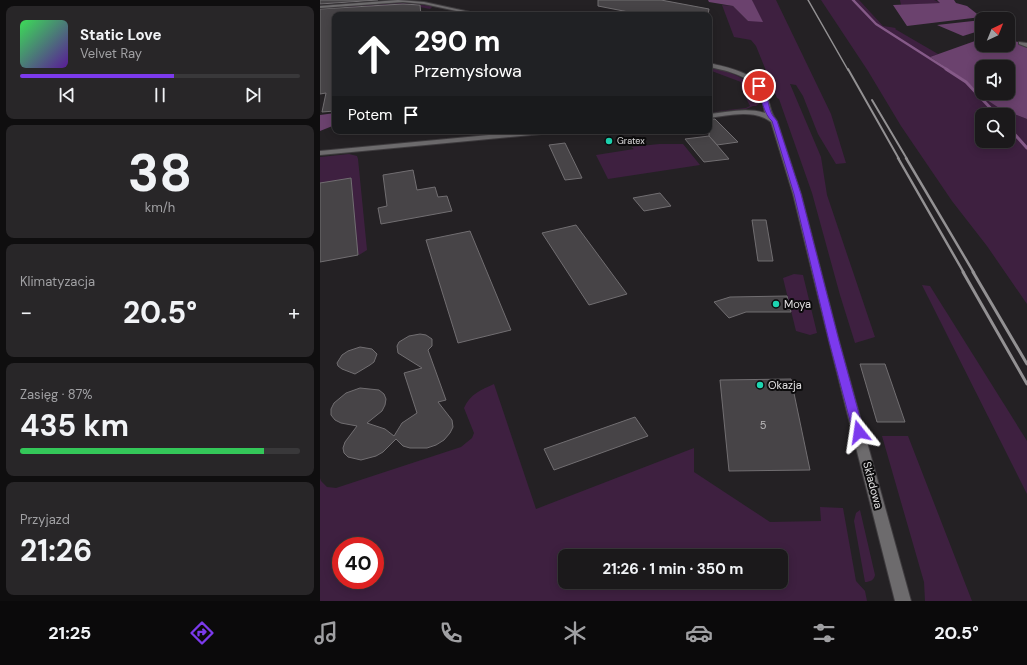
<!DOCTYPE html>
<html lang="pl">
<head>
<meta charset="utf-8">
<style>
  body { margin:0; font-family:"DM Sans",sans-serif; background:#282628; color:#f1f3f6; height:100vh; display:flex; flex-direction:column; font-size:15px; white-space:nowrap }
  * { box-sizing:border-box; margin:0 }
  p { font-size:13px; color:#a0a0a3 }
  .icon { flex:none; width:22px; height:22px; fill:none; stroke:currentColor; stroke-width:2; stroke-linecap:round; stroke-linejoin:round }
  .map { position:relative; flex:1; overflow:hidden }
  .panel { display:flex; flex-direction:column; gap:6px; padding:6px; background:#0f0e0f; width:320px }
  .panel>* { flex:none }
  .hud { position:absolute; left:12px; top:12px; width:380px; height:122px; border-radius:8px; box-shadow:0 2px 10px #0003,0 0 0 1px #39383a; background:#202124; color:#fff; overflow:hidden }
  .needle { width:26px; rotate:43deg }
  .tools { position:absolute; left:655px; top:12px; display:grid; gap:8px }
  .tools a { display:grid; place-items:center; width:40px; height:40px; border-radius:8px; background:#1b191b; box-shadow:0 2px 10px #0003,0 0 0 1px #39383a; font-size:20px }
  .speed { position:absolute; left:12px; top:537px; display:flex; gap:8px; font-size:20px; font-weight:700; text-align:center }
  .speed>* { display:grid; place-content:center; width:52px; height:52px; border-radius:50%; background:#1b191b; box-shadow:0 2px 10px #0003,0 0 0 1px #39383a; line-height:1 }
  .speed .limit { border:6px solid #d22; background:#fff; color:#111 }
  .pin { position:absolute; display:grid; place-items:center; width:34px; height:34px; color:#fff; margin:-17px; border:2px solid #fff; border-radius:50%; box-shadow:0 1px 4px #0007 }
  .me { position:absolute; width:44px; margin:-22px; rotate:345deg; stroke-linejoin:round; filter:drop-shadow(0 0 3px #0008) }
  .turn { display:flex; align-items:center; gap:14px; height:84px; padding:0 16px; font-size:18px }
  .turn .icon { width:52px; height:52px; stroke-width:2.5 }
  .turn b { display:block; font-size:28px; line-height:34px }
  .then { display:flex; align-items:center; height:38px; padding:0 16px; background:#0003; gap:8px; font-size:15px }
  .big { font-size:30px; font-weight:700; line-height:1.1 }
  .panel .tile { flex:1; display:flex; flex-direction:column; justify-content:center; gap:6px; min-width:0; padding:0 14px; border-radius:8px; background:#282628 }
  .panel .dial { align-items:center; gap:0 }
  .dial b { font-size:52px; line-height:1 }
  .song { display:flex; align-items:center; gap:12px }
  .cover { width:48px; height:48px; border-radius:6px; background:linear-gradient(135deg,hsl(130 70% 55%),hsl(270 70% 35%)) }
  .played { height:4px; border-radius:2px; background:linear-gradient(90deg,#7c3aed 55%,#39383a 55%) }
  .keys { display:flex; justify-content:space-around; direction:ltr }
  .heat { display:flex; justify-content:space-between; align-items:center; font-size:22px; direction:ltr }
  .charge { height:6px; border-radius:3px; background:linear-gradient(90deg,#34c759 87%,#39383a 0) }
  .trip { position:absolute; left:238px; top:549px; width:230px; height:40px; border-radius:8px; background:#1b191b; box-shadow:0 2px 10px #0003,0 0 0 1px #39383a; font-weight:700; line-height:40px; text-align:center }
  .dock { display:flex; height:64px; justify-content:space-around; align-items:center; background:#0b0a0b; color:#a0a0a3 }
  .dock .icon { width:28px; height:28px }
  .dock .selected { color:#7c3aed }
  .dock b { font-size:18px; color:#f1f3f6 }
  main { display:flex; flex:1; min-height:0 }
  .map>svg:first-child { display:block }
  .green { fill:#3e2040; fill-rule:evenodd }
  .forest { fill:#6b426e; fill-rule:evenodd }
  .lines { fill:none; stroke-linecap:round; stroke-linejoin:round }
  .stream-far1 { stroke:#855a88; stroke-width:2.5 }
  .stream { stroke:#855a88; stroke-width:3 }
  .building { fill:#474447; stroke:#716e71 }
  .minor-casing { stroke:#3f3c3f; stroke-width:2 }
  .minor { fill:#6d6b6d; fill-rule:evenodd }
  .rail-far3 { stroke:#939193; stroke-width:1.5 }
  .rail-far2 { stroke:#939193; stroke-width:2 }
  .rail-far1 { stroke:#939193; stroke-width:2.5 }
  .rail { stroke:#939193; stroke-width:3 }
  .route { fill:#7c3aed; stroke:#51269a }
  .poi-dot { fill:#1dd5b1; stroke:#0c0b0c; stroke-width:1.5 }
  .labels { text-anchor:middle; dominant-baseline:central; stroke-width:4; stroke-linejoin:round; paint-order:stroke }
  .far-poi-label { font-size:9px; fill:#e2e1e2; stroke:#0c0b0c; text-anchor:start }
  .poi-label { font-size:11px; fill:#e2e1e2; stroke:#0c0b0c; text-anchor:start }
  .near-number-label { font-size:11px; fill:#bbbabb }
  .street-label { font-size:11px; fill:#e2e1e2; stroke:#0c0b0c }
</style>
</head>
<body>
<main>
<section class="panel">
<div class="tile">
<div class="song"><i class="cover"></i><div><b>Static Love</b><p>Velvet Ray</p></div></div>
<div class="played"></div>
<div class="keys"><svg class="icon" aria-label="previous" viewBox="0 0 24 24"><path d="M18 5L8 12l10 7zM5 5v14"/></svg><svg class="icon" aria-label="pause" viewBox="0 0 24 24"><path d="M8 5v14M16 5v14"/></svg><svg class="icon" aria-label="next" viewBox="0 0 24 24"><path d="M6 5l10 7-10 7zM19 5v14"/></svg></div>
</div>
<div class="tile dial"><b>38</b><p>km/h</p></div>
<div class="tile"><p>Klimatyzacja</p>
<div class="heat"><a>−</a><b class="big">20.5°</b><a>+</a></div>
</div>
<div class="tile"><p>Zasięg · 87%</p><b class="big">435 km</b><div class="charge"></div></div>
<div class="tile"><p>Przyjazd</p><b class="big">21:26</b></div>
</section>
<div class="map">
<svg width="707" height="601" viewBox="0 0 707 601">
  <rect width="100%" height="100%" fill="#242124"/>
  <!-- green -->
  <g class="green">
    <polygon points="432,0 456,0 511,114 526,163 516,164 498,134 483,96 476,85 470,84 501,157 507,195 555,337 535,343 520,295 492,193 459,99 457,98 436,46 431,40 414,37 402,5 413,6 428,21 434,6"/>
    <path d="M 501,0 L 539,0 L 563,26 L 576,28 L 575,29 L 618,54 L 610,57 L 646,81 L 661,96 L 679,108 L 707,119 L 707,304 L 667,246 L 632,201 L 581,126 L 548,71 ZM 662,115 L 688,115 L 688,141 L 662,141 Z"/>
    <polygon points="580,0 614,0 621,3 581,5"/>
    <polygon points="82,3 111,6 112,7 110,9 95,6 54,10 52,6 26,8 25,6"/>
    <path d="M 389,67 C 411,72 434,78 440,103 L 436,106 L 433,106 L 426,109 L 389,112 L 426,108 L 430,106 L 421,88 L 421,82 L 389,70 Z"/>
    <polygon points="339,144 363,144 380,165 288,179 276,155 314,149 311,147"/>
    <polygon points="29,154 37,156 38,159 47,250 39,255 0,183 0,157"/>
    <polygon points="474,274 483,275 497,333 490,335 476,331 463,278"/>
    <polygon points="602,285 610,286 707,441 707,494"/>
    <path d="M 174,384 L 216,509 L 374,448 L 374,472 L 450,522 L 501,521 L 500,507 L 523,508 L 536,581 L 545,591 L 547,601 L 0,601 L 0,478 L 1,481 L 7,487 L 16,488 L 141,447 L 152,438 L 154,433 L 144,408 C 150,394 161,390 174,384 ZM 21,546 L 55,546 L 55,580 L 21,580 ZM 245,556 L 461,556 L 461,582 L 245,582 Z"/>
    <polygon points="562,436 588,436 652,601 605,601 604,582"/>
    <path d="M 540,510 L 555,575 C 554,580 550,582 545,582 L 534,521 L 536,513 Z"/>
  </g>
  <!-- forest -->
  <g class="forest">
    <polygon points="388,0 432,0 443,22 428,21 413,6 389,2"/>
    <polygon points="617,0 634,0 636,3 647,6 661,17 587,26 573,5 620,3"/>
    <polygon points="662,20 662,30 643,36 617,25"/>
    <path d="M 655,41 L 667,46 L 688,45 L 688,42 L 694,41 L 707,44 L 707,119 L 679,108 L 661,96 L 646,81 L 610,57 ZM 662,67 L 688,67 L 688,93 L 662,93 Z"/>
    <polygon points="15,113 15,125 0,131 0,115"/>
  </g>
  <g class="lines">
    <!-- stream-far1 -->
    <polyline class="stream-far1" points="533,0 556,24 628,70"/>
    <!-- stream -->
    <g class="stream">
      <polyline points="626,69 646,82 677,115"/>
      <polyline points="688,127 707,148"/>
    </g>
  </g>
  <!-- building -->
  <g class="building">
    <polygon points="0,0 58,0 0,4"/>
    <polygon points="278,0 341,0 389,9 388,15 324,15 278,6"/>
    <polygon points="83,4 100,5 101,15 15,15 15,111 2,112 6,93 0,94 0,9"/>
    <polygon points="389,119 395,119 418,142 397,145 389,136"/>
    <polygon points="389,136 397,145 409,159 384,162 365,139"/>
    <polygon points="245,143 262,178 245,180 229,145"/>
    <polygon points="93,170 97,190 115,187 118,197 127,196 132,211 61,224 58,208 67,206 63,175"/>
    <polygon points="31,178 38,255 0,262 0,183"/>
    <polygon points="340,193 351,206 324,211 313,198"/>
    <polygon points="432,220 446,220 453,261 438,261"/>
    <polygon points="256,225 307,294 269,305 222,233"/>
    <polygon points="150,231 191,330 138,343 106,240"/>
    <polygon points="467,296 471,312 426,312 409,318 394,302 410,297"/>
    <polygon points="100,334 106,335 112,339 112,346 108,350 126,400 118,402 132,420 133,427 130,433 124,440 116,445 107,448 90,448 83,446 76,439 63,452 56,456 41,460 28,457 24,453 23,448 25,442 37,426 21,423 15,420 11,415 11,409 14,403 26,393 40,388 59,390 64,394 66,399 65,405 62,411 47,423 65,429 74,436 82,423 97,413 84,373 102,368 78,353 77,346 79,342 89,336"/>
    <polygon points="40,347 52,349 57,354 54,362 50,365 35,374 22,369 18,366 17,363 22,355 28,351"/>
    <polygon points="540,364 565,364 585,422 557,422"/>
    <polygon points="471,379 490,470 409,471 400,380"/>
    <polygon points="315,417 328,436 234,470 224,449"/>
  </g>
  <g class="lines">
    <!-- minor casing -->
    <g class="minor-casing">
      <g id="minor">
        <polygon points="78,0 104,2 164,15 155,15 104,4 83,2 0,8 0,6"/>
        <polygon points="699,42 707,43 707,47 699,44"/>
        <path d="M 389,63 C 410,68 439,73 447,96 C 451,107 450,113 457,121 L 481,194 L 519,341 L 591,601 L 575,601 L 509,341 L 473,194 L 451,122 C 434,109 409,115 389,118 L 389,114 C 407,112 427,107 445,113 C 443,105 442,95 438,89 C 428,75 404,70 389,67 Z"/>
        <polygon points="210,131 235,131 232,133 0,155 0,151"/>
      </g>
    </g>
    <!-- minor -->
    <use href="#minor" class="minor"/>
    <!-- rail-far3 -->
    <polyline class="rail-far3" points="488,0 528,70"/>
    <!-- rail-far2 -->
    <g class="rail-far2">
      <polyline points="528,69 579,159"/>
      <polyline points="552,100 587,159"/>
    </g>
    <!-- rail-far1 -->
    <g class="rail-far1">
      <polyline points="578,158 644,273"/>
      <polyline points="586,158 654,273"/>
    </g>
    <!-- rail -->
    <g class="rail">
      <polyline points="643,272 707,384"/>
      <polyline points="653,272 707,364"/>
    </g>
  </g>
  <!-- route -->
  <path class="route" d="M 439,84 C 449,90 447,108 453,116 C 454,118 456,119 457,121 L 481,194 L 519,341 L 544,432 L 543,434 L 535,434 L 533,432 L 509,341 L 474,194 L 452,121 C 444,115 441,96 436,86 Z"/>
  <!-- markers -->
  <g class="poi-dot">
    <circle cx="289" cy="141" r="4"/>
    <circle cx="456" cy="304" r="4"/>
    <circle cx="440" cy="385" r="4"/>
  </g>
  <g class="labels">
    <!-- far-poi labels -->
    <g class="far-poi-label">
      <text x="297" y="141">Gratex</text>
    </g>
    <!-- poi labels -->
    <g class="poi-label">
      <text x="464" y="304">Moya</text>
      <text x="448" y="385">Okazja</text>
    </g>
    <!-- near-number labels -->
    <g class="near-number-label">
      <text x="443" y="425">5</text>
    </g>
    <!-- street labels -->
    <g class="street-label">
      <text transform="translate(553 485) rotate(75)">Składowa</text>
    </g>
  </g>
</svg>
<div class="tools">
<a><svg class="needle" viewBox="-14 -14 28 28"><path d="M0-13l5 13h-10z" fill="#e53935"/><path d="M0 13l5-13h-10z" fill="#a0a0a3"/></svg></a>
<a><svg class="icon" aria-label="sound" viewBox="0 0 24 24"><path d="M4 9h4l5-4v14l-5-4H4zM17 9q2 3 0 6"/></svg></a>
<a><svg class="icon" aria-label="search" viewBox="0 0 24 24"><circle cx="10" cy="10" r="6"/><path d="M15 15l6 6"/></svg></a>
</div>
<div class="speed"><div class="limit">40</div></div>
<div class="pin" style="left:439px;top:86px;background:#d93025"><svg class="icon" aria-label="arrive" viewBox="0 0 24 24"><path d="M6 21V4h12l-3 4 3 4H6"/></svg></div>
<svg class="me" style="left:539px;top:432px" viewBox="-20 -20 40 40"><path d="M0-17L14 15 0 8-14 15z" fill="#7c3aed" stroke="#fff" stroke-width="4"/></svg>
<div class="trip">21:26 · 1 min · 350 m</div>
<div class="hud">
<div class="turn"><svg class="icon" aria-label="ahead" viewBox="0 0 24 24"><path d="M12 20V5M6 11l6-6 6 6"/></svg><div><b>290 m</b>Przemysłowa</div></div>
<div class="then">Potem<svg class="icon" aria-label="arrive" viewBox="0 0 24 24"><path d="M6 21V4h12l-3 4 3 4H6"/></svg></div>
</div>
</div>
</main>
<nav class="dock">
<b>21:25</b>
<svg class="icon selected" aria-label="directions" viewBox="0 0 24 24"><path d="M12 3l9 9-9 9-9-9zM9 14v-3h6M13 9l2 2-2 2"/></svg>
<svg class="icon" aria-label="music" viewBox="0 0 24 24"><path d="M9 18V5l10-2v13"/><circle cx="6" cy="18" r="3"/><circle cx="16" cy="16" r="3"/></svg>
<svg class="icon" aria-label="phone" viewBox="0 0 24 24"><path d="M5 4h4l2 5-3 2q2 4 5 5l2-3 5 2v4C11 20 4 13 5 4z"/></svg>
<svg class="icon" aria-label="climate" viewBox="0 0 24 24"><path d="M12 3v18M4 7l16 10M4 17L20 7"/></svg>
<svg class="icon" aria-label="car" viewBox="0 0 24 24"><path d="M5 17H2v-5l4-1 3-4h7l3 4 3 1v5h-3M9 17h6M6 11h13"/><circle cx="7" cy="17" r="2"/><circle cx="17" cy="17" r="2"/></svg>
<svg class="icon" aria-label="filters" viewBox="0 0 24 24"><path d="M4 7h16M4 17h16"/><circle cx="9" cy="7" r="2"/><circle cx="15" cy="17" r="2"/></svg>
<b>20.5°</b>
</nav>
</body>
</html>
